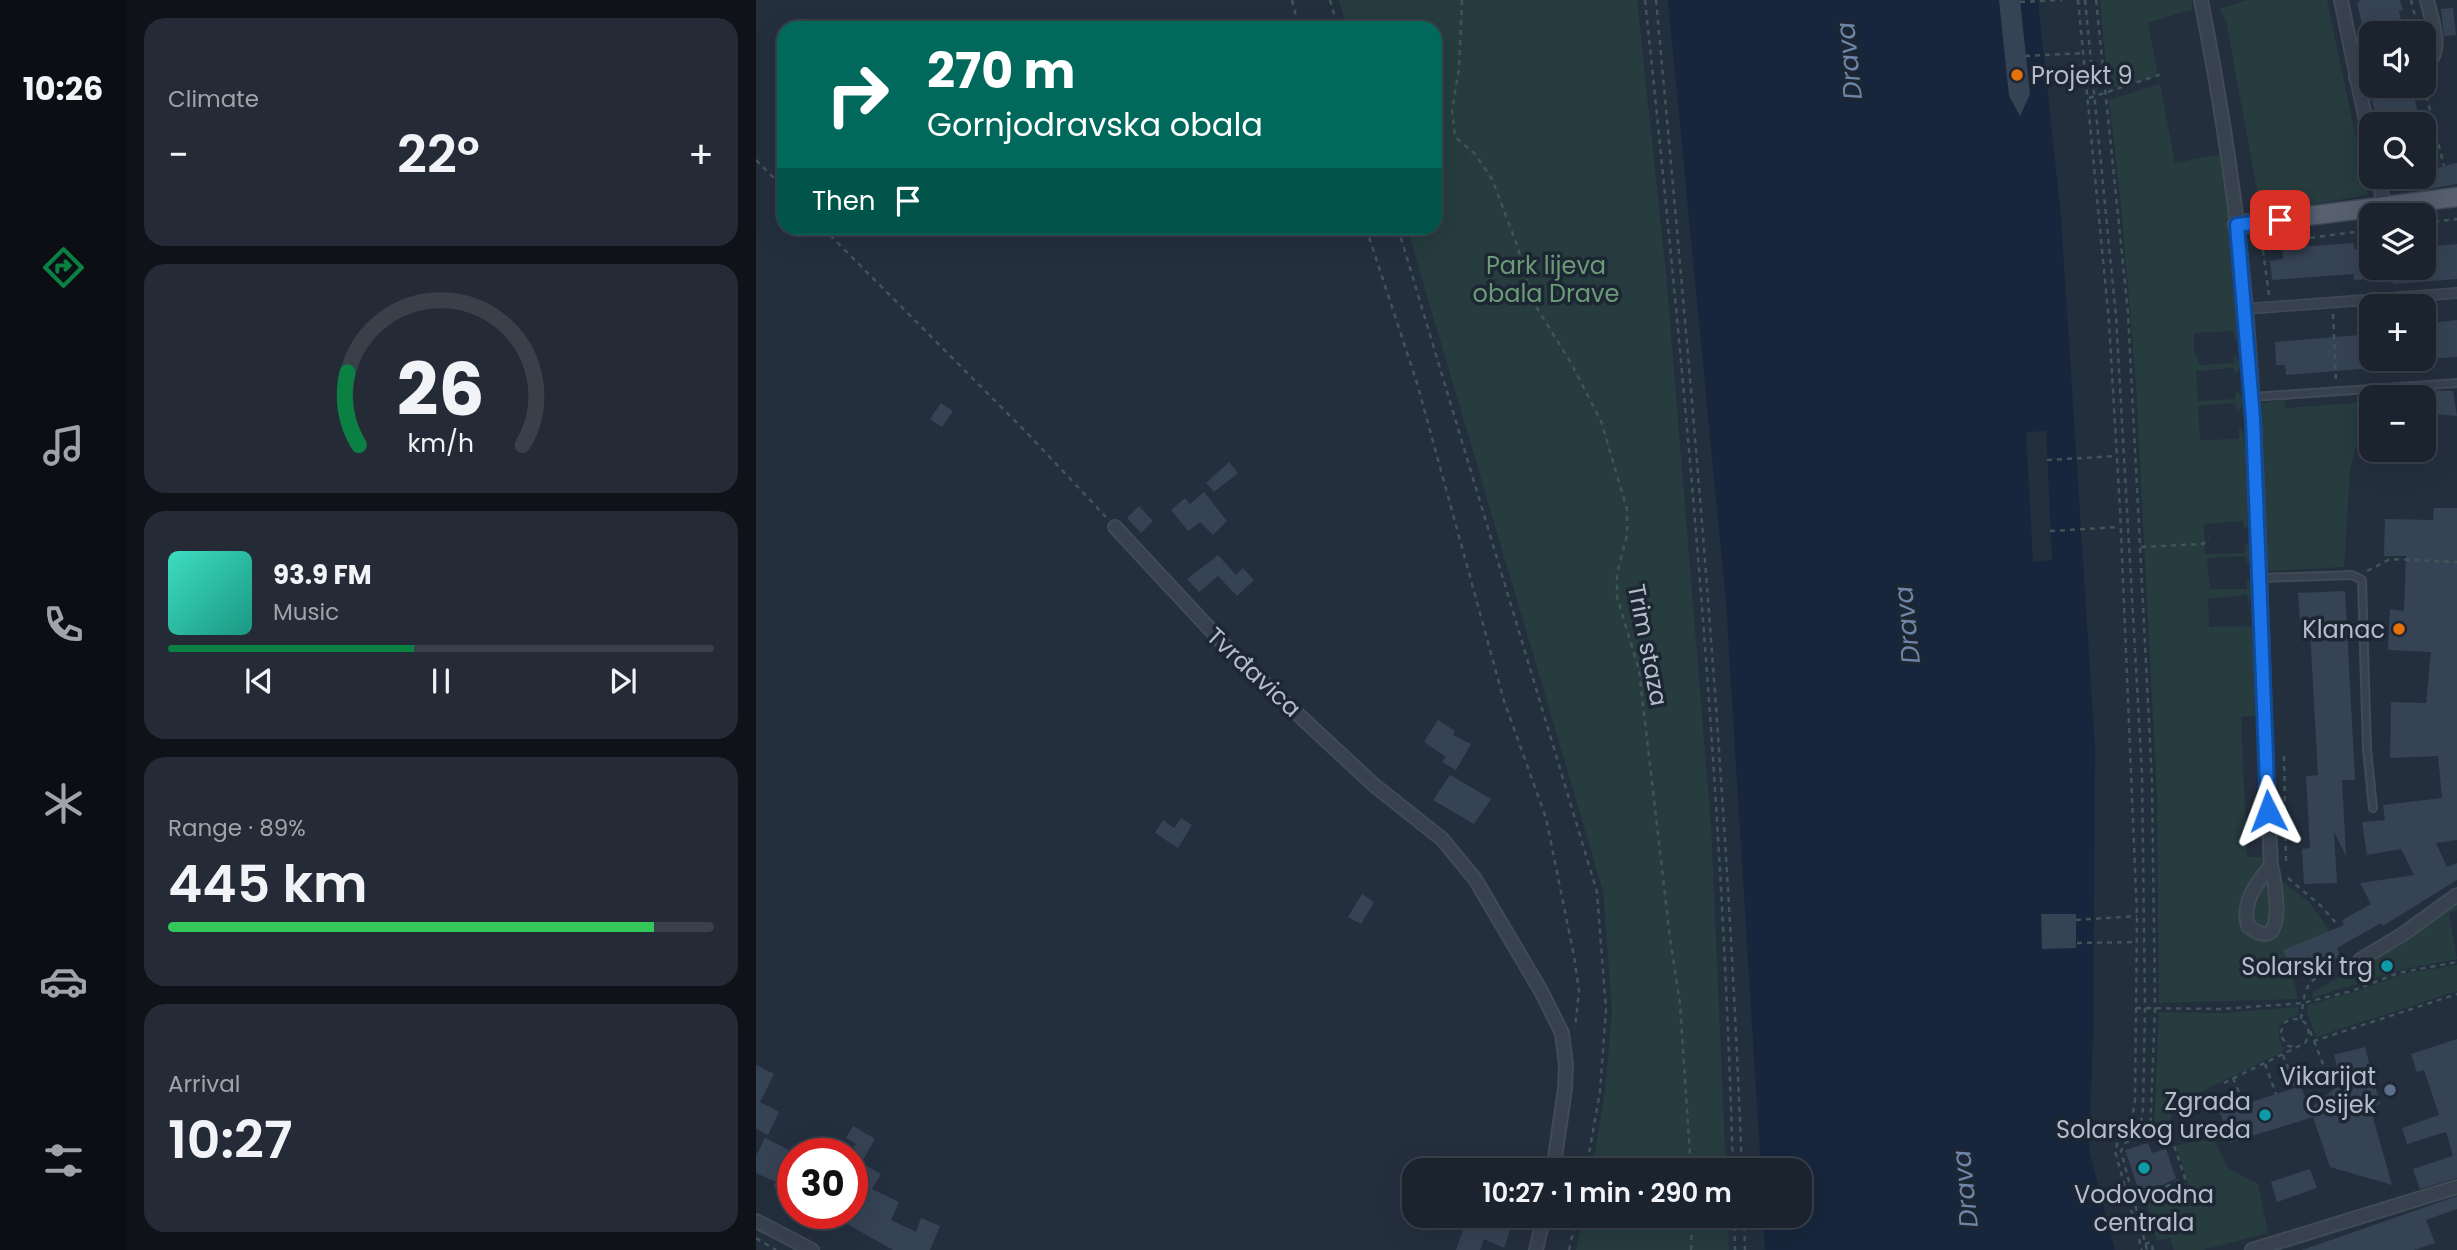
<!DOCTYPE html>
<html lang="en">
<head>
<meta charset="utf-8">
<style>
  body { margin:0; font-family:Poppins,sans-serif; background:#242b36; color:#f1f3f6; height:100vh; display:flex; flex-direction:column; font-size:26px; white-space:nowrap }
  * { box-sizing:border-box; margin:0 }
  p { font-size:23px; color:#a0a4aa }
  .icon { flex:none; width:38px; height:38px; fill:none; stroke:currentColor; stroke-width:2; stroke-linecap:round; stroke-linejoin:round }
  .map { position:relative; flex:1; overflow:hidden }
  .sheet { display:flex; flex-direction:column; gap:18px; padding:18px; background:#0f1319; width:630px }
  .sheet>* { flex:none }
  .top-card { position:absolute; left:21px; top:21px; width:665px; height:214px; border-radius:21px; box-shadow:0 7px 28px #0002,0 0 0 2px #39404a; background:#00695c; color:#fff; overflow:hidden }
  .fabs { position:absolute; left:1603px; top:21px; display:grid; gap:14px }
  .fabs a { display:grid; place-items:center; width:77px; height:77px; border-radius:14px; background:#1b232e; box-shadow:0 7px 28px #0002,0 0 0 2px #39404a; font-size:35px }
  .speed { position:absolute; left:21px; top:1138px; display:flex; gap:14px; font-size:35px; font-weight:700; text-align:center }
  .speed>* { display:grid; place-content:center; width:91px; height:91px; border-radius:50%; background:#1b232e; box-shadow:0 7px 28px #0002,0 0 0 2px #39404a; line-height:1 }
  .speed .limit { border:10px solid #d22; background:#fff; color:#111 }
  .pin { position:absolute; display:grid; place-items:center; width:60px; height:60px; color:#fff; margin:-30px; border-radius:14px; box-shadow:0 4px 10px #0006 }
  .me { position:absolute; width:77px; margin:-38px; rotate:357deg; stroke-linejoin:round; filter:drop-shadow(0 0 5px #0008) }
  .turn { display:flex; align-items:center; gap:24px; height:147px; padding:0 35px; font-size:32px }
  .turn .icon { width:91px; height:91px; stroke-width:2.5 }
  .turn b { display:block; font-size:49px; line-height:60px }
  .then { display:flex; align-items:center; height:66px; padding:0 35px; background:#0003; gap:14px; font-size:26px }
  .big { font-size:52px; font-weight:600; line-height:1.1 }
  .sheet .widget { flex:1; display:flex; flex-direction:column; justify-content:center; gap:10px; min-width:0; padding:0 24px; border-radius:21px; background:#242b36 }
  .sheet .dial { align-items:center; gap:0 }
  .dial svg { height:182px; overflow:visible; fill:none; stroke:#39404a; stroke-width:7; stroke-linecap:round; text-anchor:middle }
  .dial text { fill:#f1f3f6; stroke:none }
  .song { display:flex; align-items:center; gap:21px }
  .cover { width:84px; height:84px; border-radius:10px; background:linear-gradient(135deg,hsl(170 70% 55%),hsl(170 70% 35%)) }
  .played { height:7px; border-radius:4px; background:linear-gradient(90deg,#0b8043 45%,#39404a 45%) }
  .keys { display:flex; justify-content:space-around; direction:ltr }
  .heat { display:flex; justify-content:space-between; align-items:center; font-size:38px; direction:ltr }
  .charge { height:10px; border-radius:5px; background:linear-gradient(90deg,#34c759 89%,#39404a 0) }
  .trip { position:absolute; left:646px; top:1158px; width:410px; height:70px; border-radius:21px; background:#1b232e; box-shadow:0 7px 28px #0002,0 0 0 2px #39404a; font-weight:600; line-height:70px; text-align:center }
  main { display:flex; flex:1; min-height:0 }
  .menu { display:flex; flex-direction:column; width:126px; justify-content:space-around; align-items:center; background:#0b0e12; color:#a0a4aa }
  .menu .icon { width:49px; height:49px }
  .menu .current { color:#0b8043 }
  .menu b { font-size:32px; color:#f1f3f6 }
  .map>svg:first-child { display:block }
  .green { fill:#263c3f }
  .water { fill:#17263c }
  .pier { fill:#242f3e }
  .building { fill:#364354 }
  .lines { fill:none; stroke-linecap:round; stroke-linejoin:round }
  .service-casing { stroke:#414a57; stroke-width:10 }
  .pedestrian-casing { stroke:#414a57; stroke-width:12 }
  .minor-casing { stroke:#414a57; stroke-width:16 }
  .primary-casing { stroke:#414a57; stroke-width:21 }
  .path { stroke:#3f5557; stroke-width:2.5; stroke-dasharray:5 5; stroke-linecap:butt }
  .service { stroke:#38414e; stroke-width:6 }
  .pedestrian { stroke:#38414e; stroke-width:9 }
  .minor { stroke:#38414e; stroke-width:12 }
  .primary { stroke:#56606e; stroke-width:18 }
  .route-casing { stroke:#114b97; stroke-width:18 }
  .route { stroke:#1a73e8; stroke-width:12 }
  .food-dot { fill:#e8710a; stroke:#1d2633; stroke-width:2.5 }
  .culture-dot { fill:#0f9aa8; stroke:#1d2633; stroke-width:2.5 }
  .service-dot { fill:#5c6f8a; stroke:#1d2633; stroke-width:2.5 }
  .labels { text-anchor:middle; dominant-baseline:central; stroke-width:7; stroke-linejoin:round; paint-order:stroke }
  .poi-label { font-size:24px; fill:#b4bcc9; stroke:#1d2633; text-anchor:end }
  .park-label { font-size:24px; fill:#6b9a76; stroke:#1d2633 }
  .street-label { font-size:24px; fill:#b4bcc9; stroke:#1d2633 }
  .water-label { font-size:26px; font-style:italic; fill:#6d86a8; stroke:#1d2633 }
</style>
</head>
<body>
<main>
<nav class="menu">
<b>10:26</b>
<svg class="icon current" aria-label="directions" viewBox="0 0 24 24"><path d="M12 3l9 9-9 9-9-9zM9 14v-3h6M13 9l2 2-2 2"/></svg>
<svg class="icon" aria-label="music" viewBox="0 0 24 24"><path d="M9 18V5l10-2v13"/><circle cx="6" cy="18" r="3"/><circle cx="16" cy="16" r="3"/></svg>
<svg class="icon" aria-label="phone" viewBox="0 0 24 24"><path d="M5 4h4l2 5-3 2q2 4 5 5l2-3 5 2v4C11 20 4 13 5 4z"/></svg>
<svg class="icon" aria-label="climate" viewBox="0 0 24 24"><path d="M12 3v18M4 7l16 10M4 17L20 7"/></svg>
<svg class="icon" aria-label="car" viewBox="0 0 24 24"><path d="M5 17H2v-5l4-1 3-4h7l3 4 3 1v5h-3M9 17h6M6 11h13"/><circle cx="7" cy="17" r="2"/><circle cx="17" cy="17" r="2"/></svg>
<svg class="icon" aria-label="filters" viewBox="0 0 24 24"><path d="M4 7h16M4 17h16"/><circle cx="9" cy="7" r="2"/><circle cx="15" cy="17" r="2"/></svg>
</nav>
<section class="sheet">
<div class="widget"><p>Climate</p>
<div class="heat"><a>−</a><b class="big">22°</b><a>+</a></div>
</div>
<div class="widget dial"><svg viewBox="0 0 100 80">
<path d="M14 69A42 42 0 1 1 86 69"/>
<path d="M14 69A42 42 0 0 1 9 37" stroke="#0b8043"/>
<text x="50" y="56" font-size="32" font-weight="700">26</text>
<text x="50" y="72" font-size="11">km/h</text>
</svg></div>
<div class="widget">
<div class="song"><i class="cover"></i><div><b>93.9 FM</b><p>Music</p></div></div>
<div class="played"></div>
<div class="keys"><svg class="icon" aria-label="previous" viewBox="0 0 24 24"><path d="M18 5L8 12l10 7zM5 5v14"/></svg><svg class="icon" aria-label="pause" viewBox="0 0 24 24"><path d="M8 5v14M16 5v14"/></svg><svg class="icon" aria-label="next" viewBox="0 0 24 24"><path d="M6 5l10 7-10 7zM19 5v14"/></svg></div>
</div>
<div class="widget"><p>Range · 89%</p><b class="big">445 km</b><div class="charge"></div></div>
<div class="widget"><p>Arrival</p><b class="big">10:27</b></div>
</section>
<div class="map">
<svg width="1701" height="1250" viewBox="0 0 1701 1250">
  <rect width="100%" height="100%" fill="#242f3e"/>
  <!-- green -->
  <g class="green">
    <polygon points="583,0 881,0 910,273 955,825 970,1171 836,1171 849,1091 856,1011 847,891 651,228 679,228 679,28 591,28"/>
    <polygon points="1344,0 1435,0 1437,9 1392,23 1402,76 1352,89"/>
    <polygon points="1491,0 1571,0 1612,195 1521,210 1512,210 1503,201 1470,21 1463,9"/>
    <polygon points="1404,84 1419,163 1466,154 1486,331 1479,340 1477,331 1438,333 1438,351 1444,365 1478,363 1478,354 1486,364 1479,376 1478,368 1440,371 1442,401 1479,399 1480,390 1486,396 1488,404 1481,412 1479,403 1442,406 1444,440 1483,439 1483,427 1487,431 1496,519 1489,530 1487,521 1448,524 1449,554 1489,553 1489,544 1496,547 1498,554 1491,565 1490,556 1451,558 1454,589 1491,589 1491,580 1497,584 1499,592 1492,604 1491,595 1452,599 1453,627 1492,626 1498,628 1499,716 1485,717 1491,857 1505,857 1522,878 1554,903 1574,931 1527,950 1537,975 1542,999 1403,1003 1401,795 1380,385 1365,204 1353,100"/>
    <polygon points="1529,399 1529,408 1611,402 1594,471 1588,567 1514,571 1509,559 1505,404"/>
    <polygon points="1701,902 1701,910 1693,913 1701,959 1644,970 1556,998 1557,992 1645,942"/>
    <polygon points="1701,965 1701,991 1560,1037 1551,1012 1552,1005 1602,991 1647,974"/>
    <path d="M 1543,1007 L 1541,1016 C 1519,1020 1520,1032 1528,1051 L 1415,1107 L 1415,1128 L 1398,1132 L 1403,1012 L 1467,1013 Z"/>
    <polygon points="1458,1139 1472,1168 1502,1184 1512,1233 1447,1250 1418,1250 1414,1238 1401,1241 1390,1200 1432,1185 1420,1145"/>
    <polygon points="827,1216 972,1216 973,1250 820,1250"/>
  </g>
  <!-- water -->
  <polygon class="water" points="912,0 1282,0 1305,217 1339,748 1337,1040 1333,1150 1359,1250 1009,1250 1007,1216 1043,1216 1043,1171 1005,1171 970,603"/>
  <!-- pier -->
  <polygon class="pier" points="1290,431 1296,560 1277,562 1270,432"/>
  <!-- building -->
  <g class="building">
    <polygon points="1243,0 1264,0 1274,94 1264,116 1253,96"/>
    <polygon points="1605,0 1644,0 1647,10 1643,11 1648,33 1608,33 1601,3"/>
    <polygon points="1697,8 1700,35 1688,36 1685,9"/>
    <polygon points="1615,34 1615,66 1608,67 1601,37"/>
    <polygon points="1618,86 1656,86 1664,124 1621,124 1615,95 1620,94"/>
    <polygon points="1701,163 1701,184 1673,189 1672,185 1641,191 1639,177 1668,177 1668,171"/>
    <polygon points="1598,243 1598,249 1615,247 1615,268 1668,268 1668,247 1701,244 1701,279 1637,284 1636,277 1598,280 1598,274 1516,280 1514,261 1527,259 1526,248"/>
    <polygon points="1701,320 1701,357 1668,359 1668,330 1674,329 1674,323"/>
    <polygon points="1615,334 1615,368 1530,375 1529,365 1520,365 1519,342"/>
    <polygon points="1679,390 1697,391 1701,416 1678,414"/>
    <polygon points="185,403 197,411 186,427 174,419"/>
    <polygon points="473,462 482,473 458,492 450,483"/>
    <polygon points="448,492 471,521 457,535 444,522 432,531 415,510 429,498 434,504"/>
    <polygon points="383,506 397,521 385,533 371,518"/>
    <polygon points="1678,508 1701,508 1701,840 1680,843 1691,867 1701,863 1701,880 1627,926 1625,923 1581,948 1584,957 1537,976 1527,950 1588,925 1586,920 1615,904 1604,883 1658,875 1645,849 1611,855 1606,822 1629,820 1627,805 1686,798 1682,756 1634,758 1635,702 1670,703 1675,652 1632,650 1634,609 1648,611 1650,556 1628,556 1629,519 1677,520"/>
    <polygon points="462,555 480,575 487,568 498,580 481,596 462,576 443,592 431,579"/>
    <polygon points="1589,591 1599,780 1586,780 1590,856 1578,832 1581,883 1548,884 1546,849 1554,848 1550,776 1562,775 1554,631 1545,631 1542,593"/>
    <polygon points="682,720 699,731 697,735 715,744 700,770 686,762 690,757 668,742"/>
    <polygon points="694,775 735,799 718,824 677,800"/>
    <polygon points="425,818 436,825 422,848 399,833 407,820 418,828"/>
    <polygon points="606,894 618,902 605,924 592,917"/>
    <polygon points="1285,914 1320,914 1320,948 1286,949"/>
    <polygon points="1701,1039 1701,1178 1664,1189 1657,1169 1697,1156 1690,1132 1651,1144 1646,1128 1683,1115 1668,1070 1661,1072 1655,1054"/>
    <polygon points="1609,1047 1624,1104 1614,1107 1636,1185 1574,1167 1557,1117 1474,1143 1464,1112 1545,1086 1553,1110 1585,1083 1578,1055"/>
    <polygon points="0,1065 18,1074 4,1102 23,1112 12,1135 0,1129"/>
    <polygon points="97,1126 119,1139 96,1179 96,1150 100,1144 90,1138"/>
    <polygon points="9,1138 37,1152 37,1201 17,1186 20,1182 0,1173 0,1156"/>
    <polygon points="1392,1143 1396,1153 1410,1149 1420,1179 1384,1194 1369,1150"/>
    <polygon points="107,1164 125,1174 116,1189 143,1202 135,1220 160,1232 165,1218 184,1226 174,1250 137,1250 86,1221 91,1213 96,1213 100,1197 96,1195 96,1183"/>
    <polygon points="1554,1169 1561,1188 1521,1202 1515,1182"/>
    <polygon points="1701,1196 1701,1209 1670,1220 1679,1243 1658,1250 1546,1250"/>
    <polygon points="712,1216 749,1216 745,1227 754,1231 748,1248 728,1239 724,1250 700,1250"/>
  </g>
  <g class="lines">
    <!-- service casing -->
    <g class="service-casing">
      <g id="service">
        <polyline points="1496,397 1701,383"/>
        <polyline points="1504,578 1596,575 1606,580 1611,749 1617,808"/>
      </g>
    </g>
    <!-- pedestrian casing -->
    <g class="pedestrian-casing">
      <polyline id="pedestrian" points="1490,309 1701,293"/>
    </g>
    <!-- minor casing -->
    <g class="minor-casing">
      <g id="minor">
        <path d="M 1445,0 C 1465,102 1481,205 1490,309 C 1506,494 1505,680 1515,865 C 1519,881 1533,959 1492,926 C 1485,902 1501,883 1515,865"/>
        <polyline points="1585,0 1615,146"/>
        <path d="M 1668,64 C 1690,54 1675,19 1671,0"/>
        <polyline points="1600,78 1615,75"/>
        <polyline points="1622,177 1628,205"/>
        <polyline points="359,527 478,655 618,785 686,839 719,879 785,991 806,1033 810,1065 809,1089 797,1171"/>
        <polyline points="1604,960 1647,934 1701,895"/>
        <polyline points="0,1221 56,1250"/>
        <polyline points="780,1250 788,1216"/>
        <polyline points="1496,1250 1701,1187"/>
      </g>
    </g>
    <!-- primary casing -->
    <g class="primary-casing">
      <polyline id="primary" points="1481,225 1701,197"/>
    </g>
    <!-- path -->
    <g class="path">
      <polyline points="536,0 543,28"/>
      <polyline points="574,0 582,28"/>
      <polyline points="706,0 703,69 696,110 699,137 719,154 736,179 761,245 776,300 815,363 845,421 871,509 871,535 861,574 861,597 883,670 914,938 924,1004 935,1171"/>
      <path d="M 889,0 C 930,389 966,780 977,1171"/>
      <path d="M 900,0 C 936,390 971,780 986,1171"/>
      <polyline points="1322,0 1353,322 1364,509 1381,916 1379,1101 1375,1125 1363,1138 1359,1151 1386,1250"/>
      <polyline points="1329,0 1360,317 1386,773 1389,1008 1387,1109 1383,1136 1369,1143 1365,1151 1391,1250"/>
      <polyline points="1340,0 1372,313 1396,781 1399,1008 1394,1135 1383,1136 1371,1132"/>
      <polyline points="1655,0 1663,33"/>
      <polyline points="1264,2 1306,0"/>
      <polyline points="1269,56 1327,53"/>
      <polyline points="1668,86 1688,166"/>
      <polyline points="1333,98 1406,74"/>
      <polyline points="0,160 28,188"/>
      <polyline points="1668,223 1701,219"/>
      <polyline points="67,228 273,435 350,517"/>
      <polyline points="610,228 661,383 748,701 790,818 818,956 823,991 819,1028"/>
      <polyline points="642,228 841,892 850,1010 844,1091 830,1171"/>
      <polyline points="1513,295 1506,244 1615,230"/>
      <polyline points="1669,306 1671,376"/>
      <polyline points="1577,314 1580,381"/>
      <polyline points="1291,460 1361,456"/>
      <polyline points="1294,531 1364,527"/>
      <polyline points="1385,547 1447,544 1453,538"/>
      <polyline points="1611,571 1634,559 1701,562"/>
      <polyline points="1528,756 1530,861"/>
      <polyline points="1532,878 1565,906 1580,923"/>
      <polyline points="1320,920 1381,916"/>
      <polyline points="1321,943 1380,942"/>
      <polyline points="1380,1008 1466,1009 1547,1003 1596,991 1642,973 1701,962"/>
      <path d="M 1545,1019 C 1550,976 1552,981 1591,965"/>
      <polyline points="1554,1031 1558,1041 1701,994"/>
      <polyline points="1558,1041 1571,1074"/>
      <polyline points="1527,1055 1540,1088"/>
      <polyline points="1509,1064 1520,1094"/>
      <polyline points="1477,1078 1488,1104"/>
      <path d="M 1468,1083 L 1549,1043 C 1559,1026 1545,1012 1528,1023 L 1524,1035 L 1532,1046 L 1541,1047"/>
      <polyline points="1373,1203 1429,1178 1418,1145"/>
      <polyline points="978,1216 979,1250"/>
      <polyline points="988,1216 989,1250"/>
      <polyline points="0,1238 20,1250"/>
      <polyline points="1389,1244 1395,1242 1397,1250"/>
      <polyline points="813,1250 821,1216"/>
      <polyline points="935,1250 936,1216"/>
    </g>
    <!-- service -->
    <use href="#service" class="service"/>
    <!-- pedestrian -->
    <use href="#pedestrian" class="pedestrian"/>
    <!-- minor -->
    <use href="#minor" class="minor"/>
    <!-- primary -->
    <use href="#primary" class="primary"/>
  </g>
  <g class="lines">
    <!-- route casing -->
    <g class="route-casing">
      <polyline id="route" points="1512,811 1497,419 1481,225 1524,220"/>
    </g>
    <!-- route -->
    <use href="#route" class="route"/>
  </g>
  <!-- markers -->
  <g class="food-dot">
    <circle cx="1261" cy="75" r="7"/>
    <circle cx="1643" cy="629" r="7"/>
  </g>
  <g class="culture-dot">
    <circle cx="1631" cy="966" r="7"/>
    <circle cx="1509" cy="1115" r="7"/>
    <circle cx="1388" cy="1168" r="7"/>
  </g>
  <circle class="service-dot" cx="1634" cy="1090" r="7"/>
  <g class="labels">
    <!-- poi labels -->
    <g class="poi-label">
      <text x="1275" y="75" text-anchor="start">Projekt 9</text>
      <text x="1629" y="629">Klanac</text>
      <text x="1617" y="966">Solarski trg</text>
      <text x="1620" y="1076">Vikarijat<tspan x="1620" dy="28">Osijek</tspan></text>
      <text x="1495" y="1101">Zgrada<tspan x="1495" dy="28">Solarskog ureda</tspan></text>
      <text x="1388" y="1194" text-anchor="middle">Vodovodna<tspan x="1388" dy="28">centrala</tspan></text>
    </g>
    <!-- park labels -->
    <g class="park-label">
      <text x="790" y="265">Park lijeva<tspan x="790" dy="28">obala Drave</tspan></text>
    </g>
    <!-- street labels -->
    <g class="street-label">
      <text transform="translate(892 645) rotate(79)">Trim staza</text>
      <text transform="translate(498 672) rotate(43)">Tvrđavica</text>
    </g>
    <!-- water labels -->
    <g class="water-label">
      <text transform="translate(1093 61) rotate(-96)">Drava</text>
      <text transform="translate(1151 625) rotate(-96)">Drava</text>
      <text transform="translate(1209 1189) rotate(-96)">Drava</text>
    </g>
  </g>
</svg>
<div class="fabs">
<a><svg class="icon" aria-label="sound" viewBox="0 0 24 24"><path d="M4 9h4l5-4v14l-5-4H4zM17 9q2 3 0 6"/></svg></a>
<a><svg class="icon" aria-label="search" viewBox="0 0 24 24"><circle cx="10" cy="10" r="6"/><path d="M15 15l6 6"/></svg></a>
<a><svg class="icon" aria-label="layers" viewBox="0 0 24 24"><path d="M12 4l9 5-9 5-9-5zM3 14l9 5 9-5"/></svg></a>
<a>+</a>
<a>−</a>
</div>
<div class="speed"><div class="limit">30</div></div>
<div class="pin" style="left:1524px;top:220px;background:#d93025"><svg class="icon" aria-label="arrive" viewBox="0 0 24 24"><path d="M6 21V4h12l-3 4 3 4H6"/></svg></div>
<svg class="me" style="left:1512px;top:811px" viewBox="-20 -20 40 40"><path d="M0-17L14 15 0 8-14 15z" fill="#1a73e8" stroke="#fff" stroke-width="4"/></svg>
<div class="trip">10:27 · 1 min · 290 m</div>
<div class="top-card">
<div class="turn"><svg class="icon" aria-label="right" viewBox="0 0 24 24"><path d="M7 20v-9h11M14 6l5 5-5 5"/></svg><div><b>270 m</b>Gornjodravska obala</div></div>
<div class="then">Then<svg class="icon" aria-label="arrive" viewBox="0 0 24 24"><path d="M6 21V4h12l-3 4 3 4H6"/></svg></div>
</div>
</div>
</main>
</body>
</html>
